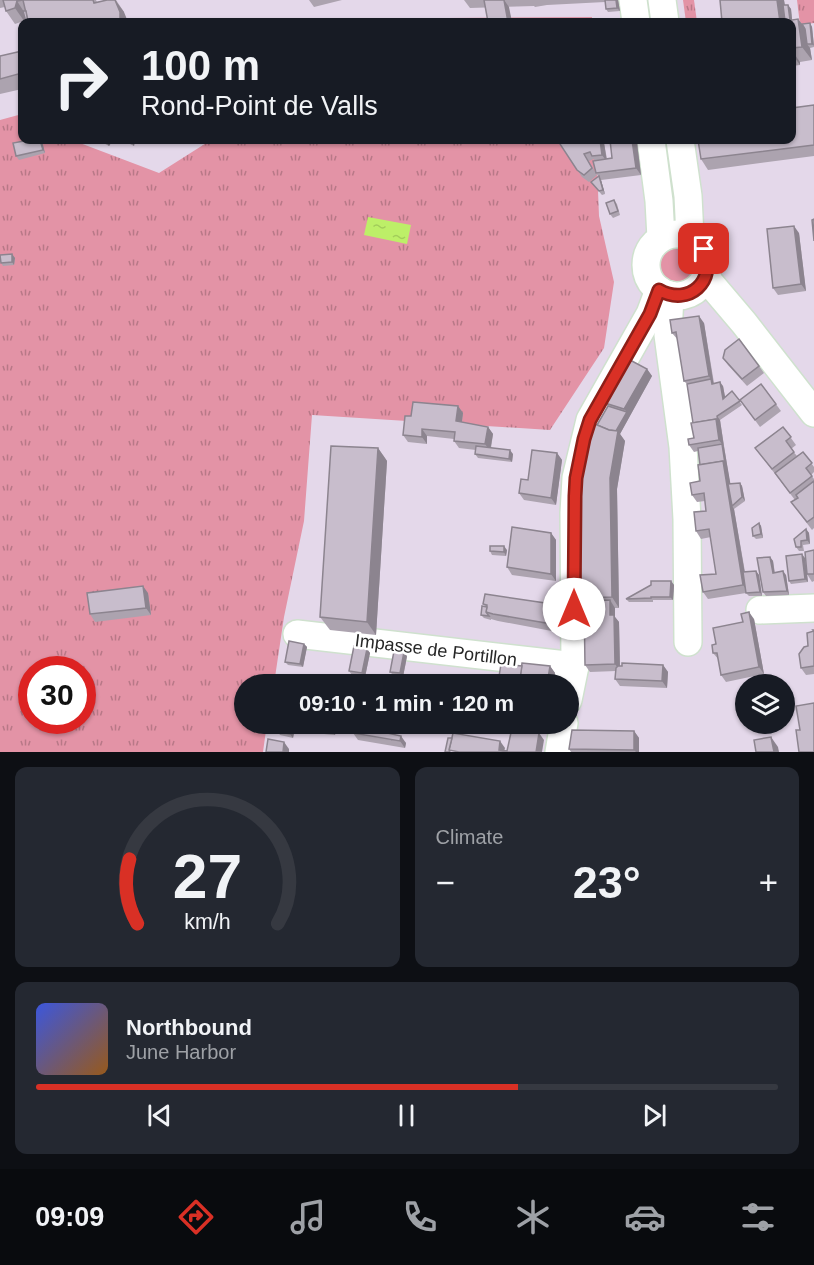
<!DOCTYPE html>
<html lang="en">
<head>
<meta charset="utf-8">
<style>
  body { margin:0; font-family:Arial,sans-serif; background:#242831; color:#f1f3f6; height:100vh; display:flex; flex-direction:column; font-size:22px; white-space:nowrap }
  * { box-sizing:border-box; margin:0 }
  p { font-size:20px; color:#9ea1a6 }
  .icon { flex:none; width:33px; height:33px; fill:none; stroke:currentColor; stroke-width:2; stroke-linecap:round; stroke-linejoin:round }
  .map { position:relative; height:752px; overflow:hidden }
  .drawer { display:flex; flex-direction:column; gap:15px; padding:15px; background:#0d0f14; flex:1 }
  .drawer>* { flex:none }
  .guide { position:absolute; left:18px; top:18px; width:778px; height:126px; border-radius:12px; box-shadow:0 2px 4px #0004; background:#171b24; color:#f1f3f6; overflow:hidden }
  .buttons { position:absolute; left:735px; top:674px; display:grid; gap:12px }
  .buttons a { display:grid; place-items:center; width:60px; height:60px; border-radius:50%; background:#171b24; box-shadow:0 2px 4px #0004; font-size:30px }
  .speed { position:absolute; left:18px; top:656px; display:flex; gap:12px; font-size:30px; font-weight:700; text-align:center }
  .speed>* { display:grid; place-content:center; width:78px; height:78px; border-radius:50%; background:#171b24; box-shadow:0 2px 4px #0004; line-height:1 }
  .speed .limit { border:9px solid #d22; background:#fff; color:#111 }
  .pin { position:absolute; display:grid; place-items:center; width:51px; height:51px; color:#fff; margin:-26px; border-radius:12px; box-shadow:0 3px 9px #0006 }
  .me { position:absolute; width:66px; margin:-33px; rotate:0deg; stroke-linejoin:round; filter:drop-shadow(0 0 4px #0008) }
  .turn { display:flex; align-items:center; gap:21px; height:126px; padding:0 24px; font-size:27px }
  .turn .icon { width:78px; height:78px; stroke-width:2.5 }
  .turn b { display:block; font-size:42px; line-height:51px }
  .big { font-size:45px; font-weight:700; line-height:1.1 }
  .drawer .card { flex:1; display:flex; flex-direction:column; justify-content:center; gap:9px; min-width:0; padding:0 21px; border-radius:12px; background:#242831 }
  .drawer .dial { align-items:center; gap:0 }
  .dial svg { height:156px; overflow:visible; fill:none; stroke:#363941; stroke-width:7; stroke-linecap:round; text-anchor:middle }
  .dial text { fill:#f1f3f6; stroke:none }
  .song { display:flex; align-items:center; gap:18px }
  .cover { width:72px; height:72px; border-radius:9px; background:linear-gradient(135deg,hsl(230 70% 55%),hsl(30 70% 35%)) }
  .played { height:6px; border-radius:3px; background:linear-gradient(90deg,#d93025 65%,#363941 65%) }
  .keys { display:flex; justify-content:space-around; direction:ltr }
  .heat { display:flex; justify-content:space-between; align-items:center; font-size:33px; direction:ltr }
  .drawer .tiles { flex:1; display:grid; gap:15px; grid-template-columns:1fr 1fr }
  .card:last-child { grid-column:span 2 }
  .trip { position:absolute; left:234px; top:674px; width:345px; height:60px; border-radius:30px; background:#171b24; box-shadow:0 2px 4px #0004; font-weight:700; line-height:60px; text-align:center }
  .tab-bar { display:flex; height:96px; justify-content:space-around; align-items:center; background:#090b0e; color:#9ea1a6 }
  .tab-bar .icon { width:42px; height:42px }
  .tab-bar .active { color:#d93025 }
  .tab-bar b { font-size:27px; color:#f1f3f6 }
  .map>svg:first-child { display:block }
  .grass { fill:url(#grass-tufts); fill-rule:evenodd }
  .garden { fill:#e393a6 }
  .water { fill:url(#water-ripples) }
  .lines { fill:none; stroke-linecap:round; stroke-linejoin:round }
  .minor-casing { stroke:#cfe1ce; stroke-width:30 }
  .minor { stroke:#fff; stroke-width:27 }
  .wall { fill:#aca3af; fill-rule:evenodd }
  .shaded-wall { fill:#8c848f }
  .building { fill:#c8bdcc; stroke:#8c848f; stroke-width:1.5 }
  .route-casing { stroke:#8d1f18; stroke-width:15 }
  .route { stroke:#d93025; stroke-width:10 }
  .labels { text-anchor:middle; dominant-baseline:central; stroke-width:5; stroke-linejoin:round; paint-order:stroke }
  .street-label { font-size:18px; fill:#272727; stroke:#fff }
</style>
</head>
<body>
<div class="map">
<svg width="814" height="752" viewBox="0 0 814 752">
  <defs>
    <pattern id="grass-tufts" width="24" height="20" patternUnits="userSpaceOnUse" patternTransform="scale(1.5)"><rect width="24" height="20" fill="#e393a6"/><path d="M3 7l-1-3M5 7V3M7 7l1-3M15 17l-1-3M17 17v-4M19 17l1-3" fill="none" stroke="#b87887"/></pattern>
    <pattern id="water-ripples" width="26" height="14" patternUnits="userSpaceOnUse" patternTransform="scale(1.5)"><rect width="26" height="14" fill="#bdef68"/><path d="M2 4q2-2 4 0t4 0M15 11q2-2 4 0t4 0" fill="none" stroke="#a2cd5a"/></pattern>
  </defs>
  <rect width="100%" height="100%" fill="#e4d8ea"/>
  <!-- grass -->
  <g class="grass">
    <polygon points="683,0 694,0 697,22 686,22"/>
    <polygon points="797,0 814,0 814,23 800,25"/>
    <polygon points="592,17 592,22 419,22 446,18"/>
    <path d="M 22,114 L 22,140 L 72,140 L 159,173 L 211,140 L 596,140 L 599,216 L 614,282 L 604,348 L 550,430 L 312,415 L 304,521 L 284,617 L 274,684 L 244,684 L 244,723 L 267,723 L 263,752 L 0,752 L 0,120 ZM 32,669 L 82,669 L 82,720 L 32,720 Z"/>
    <polygon points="659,140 667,140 676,212 668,213"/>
  </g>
  <!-- garden -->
  <circle class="garden" cx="677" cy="265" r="21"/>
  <!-- water -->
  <polygon class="water" points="368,217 411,225 407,244 364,235"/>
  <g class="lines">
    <!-- minor casing -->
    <g class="minor-casing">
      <g id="minor">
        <polyline points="633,0 636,22"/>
        <polyline points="662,0 665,22"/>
        <polyline points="651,140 659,201 661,238"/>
        <polyline points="680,140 688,196 690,237"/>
        <circle cx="677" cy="265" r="31"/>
        <polyline points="705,277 744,323 814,413"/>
        <polyline points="670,295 668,335 683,447 687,519 688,642"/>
        <polyline points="760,610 814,608"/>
        <polyline points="297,634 575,666"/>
        <polyline points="568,700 575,666 574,513 576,478 590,420 650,314 659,290"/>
        <polyline points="559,752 564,723"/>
      </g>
    </g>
    <!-- minor -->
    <use href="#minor" class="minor"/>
  </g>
  <!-- wall -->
  <g class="wall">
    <polygon points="0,0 96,0 97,2 107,0 116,0 124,12 25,18 24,21 15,24 6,11 5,7 0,8"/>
    <polygon points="309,0 342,0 314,7"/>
    <polygon points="464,0 618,0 620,11 608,12 606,9 605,2 547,5 535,7 534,6 470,8"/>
    <polygon points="720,0 784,0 785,5 788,5 791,9 792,20 798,19 802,24 810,23 812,27 814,47 810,48 812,60 800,62 800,65 792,66 792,22 720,3"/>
    <polygon points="22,51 22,89 0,94 0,56"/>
    <polygon points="814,105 814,156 708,170 701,159"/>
    <polygon points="98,140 113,140 109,146"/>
    <polygon points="122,140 135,140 134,146"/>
    <path d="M 569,140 L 634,140 L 637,143 L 641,175 L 601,180 L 596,173 L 594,159 L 589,161 L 597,175 L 589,182 L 582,177 L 558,141 ZM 610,142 L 612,158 L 607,159 L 604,143 Z"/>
    <polygon points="42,141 45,153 19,160 16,156"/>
    <polygon points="601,180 605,194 602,195 591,182"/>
    <polygon points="614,200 617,204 620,215 613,218 610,214"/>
    <polygon points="799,233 806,291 778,295 773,288"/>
    <polygon points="12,254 15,258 14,265 3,266 0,261"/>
    <polygon points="704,323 714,383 723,386 725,397 732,391 742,405 720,420 730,484 740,483 742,486 745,501 734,509 745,572 756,571 759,575 762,596 749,596 746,593 708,599 703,592 716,574 711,537 701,539 696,531 706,511 705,501 697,502 692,495 700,481 700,465 698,451 694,452 689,445 694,438 693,423 687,384 684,381 678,340 672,333"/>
    <polygon points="723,358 759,366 764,373 747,386 728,365"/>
    <polygon points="647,369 652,376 620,434 625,441 617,489 619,608 615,608 615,617 619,622 620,666 663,665 668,672 667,688 620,686 615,679 616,671 590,672 585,665 584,601 581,598 597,425 608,406 605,403"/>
    <polygon points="761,384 781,411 760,427 740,400"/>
    <polygon points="458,406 463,413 462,422 488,427 493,434 491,448 513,454 512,462 478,458 475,454 476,450 459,448 454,441 454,439 427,436 427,444 408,442 403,435 411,416"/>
    <polygon points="783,427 796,445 791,449 797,456 803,452 814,467 814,472 811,475 814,479 814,528 812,530 791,502 795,500 755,448"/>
    <polygon points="378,448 387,461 376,635 330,630 320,617"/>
    <polygon points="557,453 562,460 556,505 524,500 519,493 528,480"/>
    <polygon points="759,523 761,526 763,538 756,539 753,536"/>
    <polygon points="806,529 809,533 810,544 803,545 804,551 799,551 796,547"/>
    <polygon points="551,533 556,540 556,581 512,575 507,567"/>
    <polygon points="507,550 506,556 492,555 490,551"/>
    <polygon points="814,550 814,581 812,582 807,574"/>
    <polygon points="770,557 773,561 775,573 786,575 789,595 766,596 763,592"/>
    <polygon points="805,558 808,582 791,584 789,581"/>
    <polygon points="671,581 674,585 673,600 653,600 653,602 629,602 626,599"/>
    <polygon points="148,593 151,615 95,622 90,614"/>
    <polygon points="483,604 552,604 557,611 557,632 498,621 491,619 491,620 484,618 481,615 486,607"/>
    <polygon points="754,619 764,674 726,682 721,675 719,660 713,653 716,644 743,622"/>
    <polygon points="814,630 814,674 806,675 801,668"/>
    <polygon points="304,644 307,647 303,667 288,665 285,662"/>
    <polygon points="367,649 370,653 365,677 352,675 349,671"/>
    <polygon points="407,656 403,677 393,675 390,672"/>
    <polygon points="522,666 550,666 555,673 553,684 498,684 498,683"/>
    <polygon points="322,723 337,723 335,735 324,734 321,730"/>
    <polygon points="355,723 442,723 440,734 409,728 408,729 394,727 393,735 406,743 405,748 358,740 353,733"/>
    <polygon points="547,723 545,733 539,731 536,728"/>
    <polygon points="292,725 295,728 293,738 280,735 278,732 278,730 276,730 274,726"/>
    <polygon points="634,731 639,738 639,752 571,752 569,749"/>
  </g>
  <!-- shaded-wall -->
  <g class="shaded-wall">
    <polygon points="115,0 124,12 128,22 120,22"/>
    <polygon points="504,0 509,7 512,22 508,22"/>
    <polygon points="616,0 618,0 620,11 617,8"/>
    <polygon points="777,0 784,0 787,22 780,22"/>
    <polygon points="17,1 26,15 24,21 15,8"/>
    <polygon points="788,5 791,9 793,29 790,22"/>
    <polygon points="798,19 808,32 807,44 810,48 812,60 802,47"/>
    <polygon points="810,23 812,27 814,46 812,44"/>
    <polygon points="792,51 800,62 800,65 792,54"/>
    <polygon points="40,140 42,141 45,153 43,150"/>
    <polygon points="105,140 113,140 109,146"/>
    <polygon points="130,140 135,140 134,146"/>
    <polygon points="600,140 602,140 604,143 607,162 602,155"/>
    <polygon points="632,140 634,140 637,143 641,175 636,168"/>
    <polygon points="599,176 601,180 605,194 603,190"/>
    <polygon points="794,226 799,233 806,291 801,284"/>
    <polygon points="12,254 15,258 14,265 12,262"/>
    <polygon points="699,316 704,323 714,387 709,376"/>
    <polygon points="647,369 652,376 620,434 625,441 617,489 619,608 612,597 610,478 613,436 627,412 624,409"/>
    <polygon points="720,382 723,386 726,402 723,399"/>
    <polygon points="458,406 463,413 461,428 456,421"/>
    <polygon points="717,416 720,420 724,447 719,440 716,419"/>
    <polygon points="488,427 493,434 490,451 485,444"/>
    <polygon points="422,429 427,436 427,444 422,437"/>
    <polygon points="722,444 724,447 734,504 732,506 734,509 748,592 743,585 723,461"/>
    <polygon points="378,448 387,461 376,635 367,622"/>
    <polygon points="510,450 513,454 512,462 509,459"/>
    <polygon points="557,453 562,460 556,505 551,498"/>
    <polygon points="740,483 742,486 745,501 742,497"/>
    <polygon points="759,523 761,526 763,538 761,534"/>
    <polygon points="806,529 809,533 810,544 807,540"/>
    <polygon points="551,533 556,540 556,581 551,574"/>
    <polygon points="504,546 507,550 506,556 504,552"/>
    <polygon points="802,554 805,558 808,582 805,579"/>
    <polygon points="770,557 773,561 775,577 773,573"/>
    <polygon points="756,571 759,575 762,596 760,592"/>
    <polygon points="783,571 786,575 789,595 787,591"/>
    <polygon points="671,581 674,585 673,600 670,597"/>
    <polygon points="143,586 148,593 151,615 146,608"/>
    <polygon points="610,600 615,608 615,617 619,622 620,671 615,664 610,615"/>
    <polygon points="552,604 557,611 557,632 552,624"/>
    <polygon points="749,612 754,619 764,674 759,667"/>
    <polygon points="304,644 307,647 303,667 300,664"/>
    <polygon points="367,649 370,653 365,677 362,673"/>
    <polygon points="404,652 407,656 403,677 400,673"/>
    <polygon points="663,665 668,672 667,688 662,681"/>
    <polygon points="550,666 555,673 553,684 547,684"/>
    <polygon points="334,723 337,723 335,735 332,732"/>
    <polygon points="389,723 392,723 394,727 392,741 387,733"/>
    <polygon points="439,723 442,723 440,734 438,730"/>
    <polygon points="544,723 547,723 545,733 543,729"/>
    <polygon points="292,725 295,728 293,738 290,734"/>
    <polygon points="634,731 639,738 639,752 636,752 634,750"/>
    <polygon points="539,733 544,740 542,752 536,752"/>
    <polygon points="401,736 406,743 405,748 400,741"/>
    <polygon points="771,737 778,747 779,752 774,752"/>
    <polygon points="500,741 505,748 504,752 499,750"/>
    <polygon points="284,742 289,749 289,752 283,752"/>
  </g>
  <!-- building -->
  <g class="building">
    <polygon points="3,0 93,0 94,3 107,0 115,0 120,12 120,22 28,22 23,0 17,1 15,8 6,11"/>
    <polygon points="484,0 504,0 508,22 488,22"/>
    <polygon points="605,0 616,0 617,8 606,9"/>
    <polygon points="720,0 777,0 780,22 798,19 802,47 792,48 792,22 722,22"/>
    <polygon points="783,5 788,5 790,20 785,21"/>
    <polygon points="23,11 26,11 28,22 26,22"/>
    <polygon points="810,23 812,44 807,44 805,29 802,24"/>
    <polygon points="22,51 22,73 0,79 0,56"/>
    <polygon points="814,105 814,145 701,159 698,140 792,140 792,108"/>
    <polygon points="29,140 40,140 43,150 16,156 13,143"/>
    <polygon points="569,140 600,140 602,155 592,156 590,152 584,154 592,168 584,175 577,170 558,141"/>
    <polygon points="610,140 632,140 636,168 596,173 593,161 612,158"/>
    <polygon points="599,176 603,190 599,191 591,182"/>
    <polygon points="614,200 618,211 610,214 606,203"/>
    <polygon points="814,219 814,241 812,220"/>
    <polygon points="794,226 801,284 773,288 767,229"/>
    <polygon points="12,254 12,262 1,263 0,255"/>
    <polygon points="699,316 709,376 684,381 676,332 672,333 670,320"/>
    <polygon points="739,339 759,366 742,379 723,358 725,350"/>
    <polygon points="630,360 647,369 624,409 605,403"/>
    <polygon points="711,379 712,384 720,382 723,399 732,391 740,401 717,416 718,422 716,419 693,423 687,384"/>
    <polygon points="761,384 776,404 755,420 740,400"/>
    <polygon points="413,402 458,406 456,421 488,427 485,444 454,441 455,432 422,429 422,437 403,435 405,416 411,416"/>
    <polygon points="608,406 627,412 616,431 609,430 597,425"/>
    <polygon points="716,419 719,440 689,445 688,439 694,438 691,423"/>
    <polygon points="590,422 609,430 618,431 610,478 612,597 581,598 579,489"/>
    <polygon points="783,427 791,437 786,441 794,452 772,469 755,448"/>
    <polygon points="722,444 725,464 723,461 700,465 698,448"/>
    <polygon points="331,446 378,448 367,622 320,617"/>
    <polygon points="476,446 510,450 509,459 475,454"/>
    <polygon points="532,450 557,453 551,498 519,493 521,479 528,480"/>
    <polygon points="803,452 812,463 806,468 812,476 790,493 775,473"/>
    <polygon points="723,461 743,585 703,592 700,575 716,574 709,529 696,531 694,512 706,511 704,493 692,495 690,483 700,481 698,465"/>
    <polygon points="814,481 814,517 807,522 791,502 798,498 796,495"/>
    <polygon points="740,483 742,497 732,506 728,484"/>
    <polygon points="759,523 761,534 753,536 752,528"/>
    <polygon points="512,527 551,533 551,574 507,567"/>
    <polygon points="806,529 807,540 801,541 801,547 796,547 794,539"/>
    <polygon points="490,546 504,546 504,552 490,551"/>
    <polygon points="814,550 814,574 807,574 805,552"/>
    <polygon points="802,554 805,579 789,581 786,556"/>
    <polygon points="770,557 773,573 783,571 787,591 763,592 757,558"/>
    <polygon points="756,571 760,592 746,593 743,572"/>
    <polygon points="651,581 671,581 670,597 651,597 651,598 626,599 651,585"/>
    <polygon points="143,586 146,608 90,614 87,593"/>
    <polygon points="485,594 552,604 552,624 493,614 486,612 487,605 483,604"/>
    <polygon points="610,600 610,615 614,615 615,664 585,665 584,601"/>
    <polygon points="482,606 487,607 486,612 489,616 481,615"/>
    <polygon points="749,612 759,667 721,675 717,653 713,653 712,645 716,644 713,628 743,622 741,614"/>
    <polygon points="813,630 814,630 814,666 801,668 799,654 804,647 808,646 807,633 814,631"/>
    <polygon points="289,641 304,644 300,664 285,662"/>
    <polygon points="354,646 367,649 362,673 349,671"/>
    <polygon points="394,651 404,652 400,673 390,672"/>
    <polygon points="522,663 550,666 547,684 532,684 533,681 520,679"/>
    <polygon points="622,663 663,665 662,681 615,679 616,668 618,666 622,666"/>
    <polygon points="501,664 522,666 519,684 498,683"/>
    <polygon points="814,703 814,752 799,752 796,730 800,730 796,706"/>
    <polygon points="274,723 283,723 292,725 290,734 278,732 279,727 274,726"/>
    <polygon points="322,723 334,723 332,732 321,730"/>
    <polygon points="355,723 389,723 387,733 401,736 400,741 353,733"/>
    <polygon points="406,723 439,723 438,730 406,724"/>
    <polygon points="537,723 544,723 543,729 536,728"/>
    <polygon points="512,728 539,733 536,752 459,752 449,750 453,733 500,741 499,750 507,751"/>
    <polygon points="572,730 634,731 634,750 569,749"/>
    <polygon points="771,737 774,752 756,752 754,740"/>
    <polygon points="448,738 452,738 449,750 450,752 445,752"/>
    <polygon points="268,739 284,742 283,752 266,752"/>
  </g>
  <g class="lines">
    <!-- route casing -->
    <g class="route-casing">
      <path id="route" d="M 574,609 L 575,496 L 576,478 L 584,439 L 590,420 L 650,314 L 659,290 C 689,307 717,281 704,249"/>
    </g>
    <!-- route -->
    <use href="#route" class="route"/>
  </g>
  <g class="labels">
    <!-- street labels -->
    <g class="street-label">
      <text transform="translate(436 650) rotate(7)">Impasse de Portillon</text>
    </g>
  </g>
</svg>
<div class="buttons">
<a><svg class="icon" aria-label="layers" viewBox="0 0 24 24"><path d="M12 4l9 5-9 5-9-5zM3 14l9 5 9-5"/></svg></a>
</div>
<div class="speed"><div class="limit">30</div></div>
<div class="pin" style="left:704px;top:249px;background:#d93025"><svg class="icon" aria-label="arrive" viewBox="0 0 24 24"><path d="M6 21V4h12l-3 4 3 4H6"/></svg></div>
<svg class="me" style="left:574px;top:609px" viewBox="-20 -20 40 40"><circle r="19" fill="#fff"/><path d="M0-13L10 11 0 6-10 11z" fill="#d93025"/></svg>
<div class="trip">09:10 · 1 min · 120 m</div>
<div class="guide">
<div class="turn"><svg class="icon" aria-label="right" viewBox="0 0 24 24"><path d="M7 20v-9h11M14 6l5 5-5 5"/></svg><div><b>100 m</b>Rond-Point de Valls</div></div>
</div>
</div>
<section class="drawer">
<div class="tiles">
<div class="card dial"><svg viewBox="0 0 100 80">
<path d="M14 69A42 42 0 1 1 86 69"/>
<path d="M14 69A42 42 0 0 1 10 36" stroke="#d93025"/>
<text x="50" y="56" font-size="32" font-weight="700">27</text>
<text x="50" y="72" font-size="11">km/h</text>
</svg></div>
<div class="card"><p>Climate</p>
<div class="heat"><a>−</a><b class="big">23°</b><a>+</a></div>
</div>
<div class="card">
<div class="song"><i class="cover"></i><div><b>Northbound</b><p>June Harbor</p></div></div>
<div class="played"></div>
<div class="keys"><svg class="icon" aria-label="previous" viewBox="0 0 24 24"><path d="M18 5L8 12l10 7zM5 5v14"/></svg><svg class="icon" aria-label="pause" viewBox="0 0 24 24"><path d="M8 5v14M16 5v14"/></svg><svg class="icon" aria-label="next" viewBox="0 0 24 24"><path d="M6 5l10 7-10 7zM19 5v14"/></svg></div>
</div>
</div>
</section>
<nav class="tab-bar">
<b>09:09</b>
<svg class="icon active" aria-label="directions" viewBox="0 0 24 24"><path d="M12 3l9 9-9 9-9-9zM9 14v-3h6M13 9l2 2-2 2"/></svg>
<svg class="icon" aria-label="music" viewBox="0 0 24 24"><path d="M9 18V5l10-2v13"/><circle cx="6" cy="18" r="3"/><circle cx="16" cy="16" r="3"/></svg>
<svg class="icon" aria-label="phone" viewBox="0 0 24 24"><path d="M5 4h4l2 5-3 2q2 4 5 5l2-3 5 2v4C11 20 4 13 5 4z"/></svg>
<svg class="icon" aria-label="climate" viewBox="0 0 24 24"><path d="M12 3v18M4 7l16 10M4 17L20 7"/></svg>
<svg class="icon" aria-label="car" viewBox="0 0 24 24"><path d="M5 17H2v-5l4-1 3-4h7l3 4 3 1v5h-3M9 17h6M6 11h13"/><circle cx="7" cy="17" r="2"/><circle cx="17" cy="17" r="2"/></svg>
<svg class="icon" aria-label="filters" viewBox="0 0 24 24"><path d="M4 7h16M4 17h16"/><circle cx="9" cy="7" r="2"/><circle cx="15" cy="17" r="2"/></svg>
</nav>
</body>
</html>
